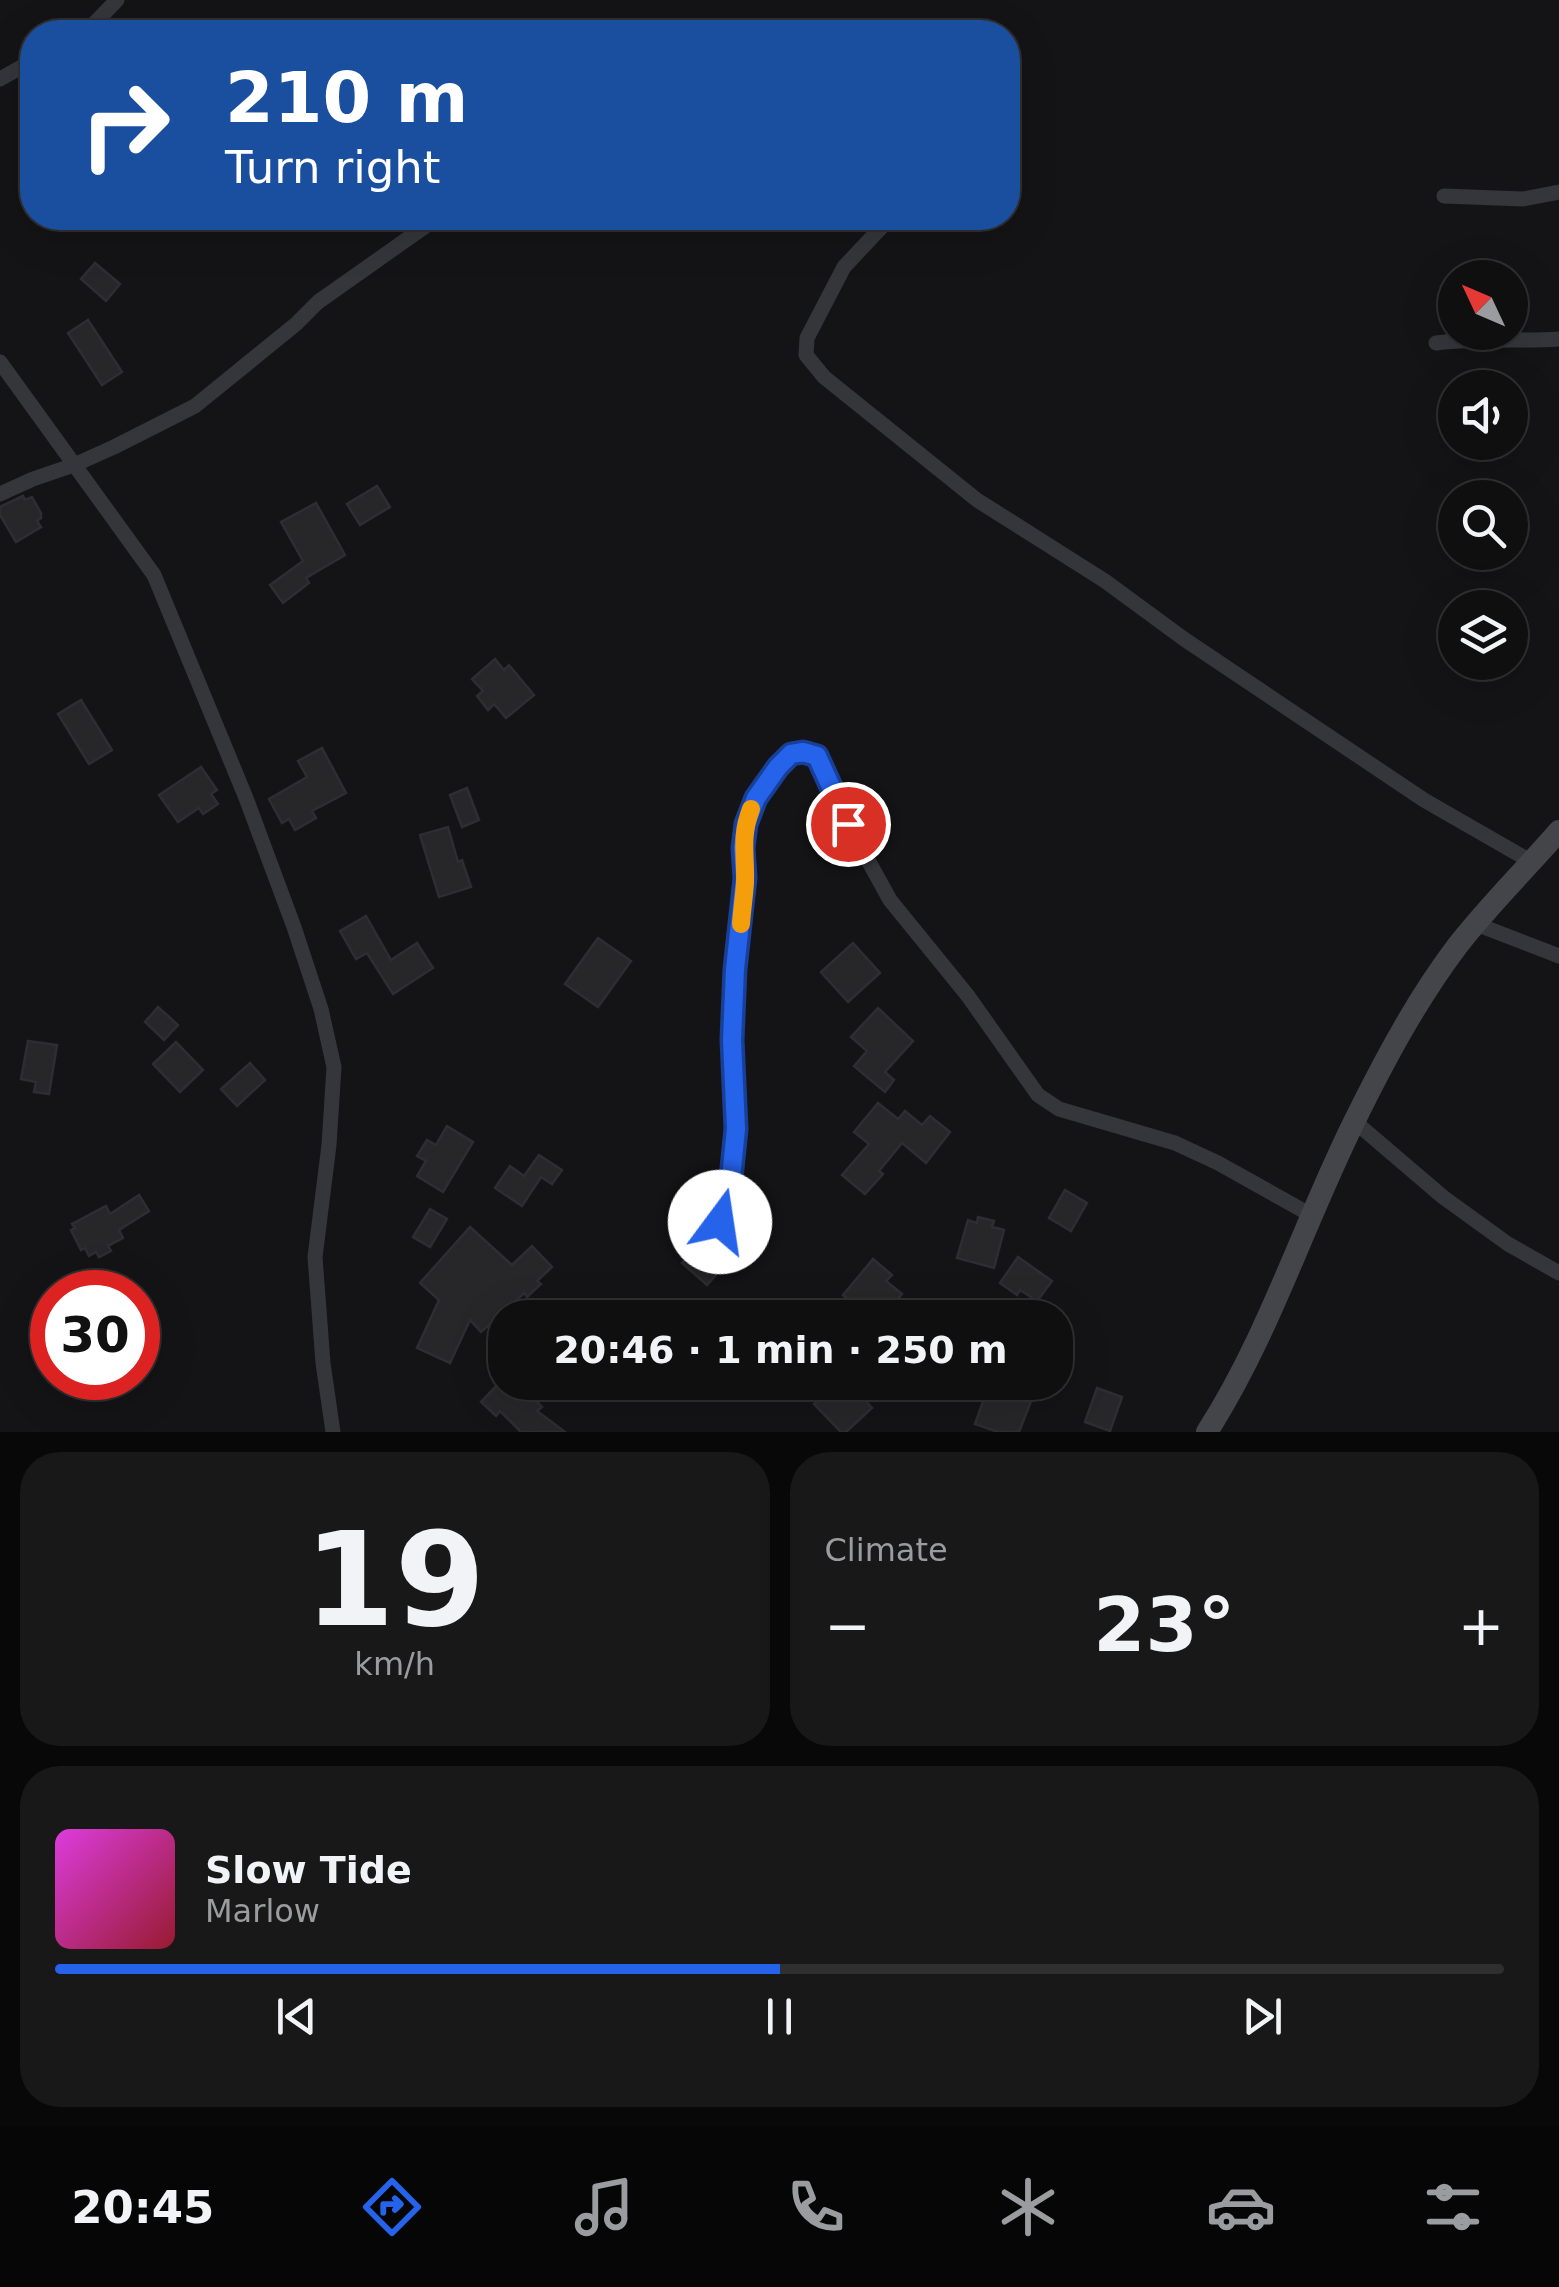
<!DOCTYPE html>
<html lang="en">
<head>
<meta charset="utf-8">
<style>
  body { margin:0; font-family:"DejaVu Sans",sans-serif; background:#181819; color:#f1f3f6; height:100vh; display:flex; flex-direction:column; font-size:38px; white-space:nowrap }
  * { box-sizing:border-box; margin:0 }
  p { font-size:32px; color:#9b9c9f }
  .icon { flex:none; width:55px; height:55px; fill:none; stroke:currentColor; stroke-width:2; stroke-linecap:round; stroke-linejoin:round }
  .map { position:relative; height:1432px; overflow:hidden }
  .side { display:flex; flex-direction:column; gap:20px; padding:20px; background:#080809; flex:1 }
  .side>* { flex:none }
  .hud { position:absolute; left:20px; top:20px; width:1000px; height:210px; border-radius:40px; box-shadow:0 10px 40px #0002,0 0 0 2px #2f2f30; background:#1a4fa0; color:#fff; overflow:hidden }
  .needle { width:65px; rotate:314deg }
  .buttons { position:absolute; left:1438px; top:260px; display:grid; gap:20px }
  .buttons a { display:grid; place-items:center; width:90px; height:90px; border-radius:50%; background:#0f0f10; box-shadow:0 10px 40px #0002,0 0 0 2px #2f2f30; font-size:50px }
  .speed { position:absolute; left:30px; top:1270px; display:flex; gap:20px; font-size:50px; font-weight:700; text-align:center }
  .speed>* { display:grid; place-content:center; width:130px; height:130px; border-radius:50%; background:#0f0f10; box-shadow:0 10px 40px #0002,0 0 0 2px #2f2f30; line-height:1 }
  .speed .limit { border:15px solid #d22; background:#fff; color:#111 }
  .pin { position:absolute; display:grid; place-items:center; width:85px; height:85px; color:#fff; margin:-42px; border:5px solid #fff; border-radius:50%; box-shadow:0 2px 10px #0007 }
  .me { position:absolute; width:110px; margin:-55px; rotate:14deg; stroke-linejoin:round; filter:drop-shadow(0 0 8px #0008) }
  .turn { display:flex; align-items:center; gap:35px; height:210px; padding:0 40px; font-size:45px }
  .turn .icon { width:130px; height:130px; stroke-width:2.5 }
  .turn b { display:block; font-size:70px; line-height:85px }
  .big { font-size:75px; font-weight:700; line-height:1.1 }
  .side .widget { flex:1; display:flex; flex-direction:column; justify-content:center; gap:15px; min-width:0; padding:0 35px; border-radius:40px; background:#181819 }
  .side .dial { align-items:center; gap:0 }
  .dial b { font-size:130px; line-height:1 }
  .song { display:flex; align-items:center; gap:30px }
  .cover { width:120px; height:120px; border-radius:15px; background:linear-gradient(135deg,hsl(300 70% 55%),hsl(350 70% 35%)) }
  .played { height:10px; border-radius:5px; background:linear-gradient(90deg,#2563eb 50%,#2f2f30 50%) }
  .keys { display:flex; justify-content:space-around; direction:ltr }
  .heat { display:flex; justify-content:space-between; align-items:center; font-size:55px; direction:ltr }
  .side .tiles { flex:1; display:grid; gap:20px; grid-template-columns:1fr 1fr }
  .widget:last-child { grid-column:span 2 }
  .trip { position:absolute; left:488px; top:1300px; width:585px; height:100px; border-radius:40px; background:#0f0f10; box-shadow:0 10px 40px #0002,0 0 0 2px #2f2f30; font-weight:700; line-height:100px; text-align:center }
  .tabs { display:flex; height:160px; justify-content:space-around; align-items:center; background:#060606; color:#9b9c9f }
  .tabs .icon { width:70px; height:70px }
  .tabs .selected { color:#2563eb }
  .tabs b { font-size:45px; color:#f1f3f6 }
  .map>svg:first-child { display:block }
  .building { fill:#27272a; stroke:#2e2e32; stroke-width:2.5 }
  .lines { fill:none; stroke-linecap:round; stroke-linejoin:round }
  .street { stroke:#35363b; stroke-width:15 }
  .secondary { stroke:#43454a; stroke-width:22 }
  .route-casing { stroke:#184099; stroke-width:25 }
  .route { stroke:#2563eb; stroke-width:18 }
  .slow { stroke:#f59e0b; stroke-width:18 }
</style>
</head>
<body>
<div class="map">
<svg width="1559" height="1432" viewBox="0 0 1559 1432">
  <rect width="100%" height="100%" fill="#141416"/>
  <!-- building -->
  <g class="building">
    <polygon points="95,263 120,284 106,301 81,279"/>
    <polygon points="88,320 122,372 102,385 68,333"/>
    <polygon points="377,486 390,507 360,525 347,504"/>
    <polygon points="23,496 25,500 32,497 41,513 41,518 37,521 41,527 16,542 0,515 0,507"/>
    <polygon points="316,503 345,555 306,578 309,583 283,603 270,585 303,561 281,522"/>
    <polygon points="495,659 504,670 509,665 534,695 506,718 494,704 488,710 477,696 483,691 472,679"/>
    <polygon points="81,700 112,750 89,764 58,714"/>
    <polygon points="322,748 346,793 312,811 316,818 295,830 289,819 282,823 269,799 307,777 298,761"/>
    <polygon points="201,767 217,790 211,794 218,804 203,814 199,808 178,822 159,795"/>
    <polygon points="467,788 479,820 462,827 450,795"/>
    <polygon points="448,827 458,862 462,860 471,887 439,897 420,835"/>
    <polygon points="366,916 391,960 417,943 433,968 393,994 367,953 356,959 340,931"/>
    <polygon points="598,938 631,961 598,1007 565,984"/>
    <polygon points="853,943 880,973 848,1002 821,972"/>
    <polygon points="158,1007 178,1025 164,1040 145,1022"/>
    <polygon points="878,1008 913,1041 885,1072 894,1080 885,1092 854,1066 867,1051 851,1037"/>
    <polygon points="28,1041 57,1045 49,1094 34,1092 36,1082 21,1079"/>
    <polygon points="176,1042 203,1070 180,1092 153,1064"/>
    <polygon points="250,1063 265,1080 237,1106 221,1089"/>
    <polygon points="878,1103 898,1119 905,1111 922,1125 930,1116 950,1132 926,1163 902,1143 879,1171 883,1174 865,1194 842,1175 869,1144 854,1132"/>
    <polygon points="447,1126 473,1142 443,1192 417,1176 426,1161 417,1156 427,1140 436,1145"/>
    <polygon points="539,1155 562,1170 552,1184 541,1177 522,1206 495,1188 510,1166 524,1176"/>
    <polygon points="1065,1190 1087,1203 1071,1231 1049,1218"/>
    <polygon points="139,1195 149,1211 119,1230 123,1238 108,1246 111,1251 99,1257 96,1252 89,1256 85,1248 81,1250 71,1230 75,1228 72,1224 106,1206 110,1214"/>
    <polygon points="430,1209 447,1219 430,1247 413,1237"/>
    <polygon points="978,1217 994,1221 992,1227 1004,1230 994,1268 957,1258 968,1220 977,1223"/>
    <polygon points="470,1227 512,1265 532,1246 552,1267 537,1281 541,1284 527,1297 524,1293 481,1332 470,1320 450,1363 417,1348 439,1300 420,1283"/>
    <polygon points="698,1246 722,1268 707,1285 682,1263"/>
    <polygon points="1018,1257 1052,1281 1037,1301 1020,1290 1017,1295 1000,1283"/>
    <polygon points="873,1259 892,1275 886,1281 902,1294 882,1318 870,1318 843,1295"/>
    <polygon points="500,1382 517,1382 542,1407 537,1411 565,1432 521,1432 500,1411 496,1416 481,1402"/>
    <polygon points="837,1382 848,1382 872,1408 846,1432 841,1432 814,1404"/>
    <polygon points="990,1382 1027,1382 1037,1386 1019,1432 998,1432 975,1424"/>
    <polygon points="1097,1388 1122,1397 1110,1431 1085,1422"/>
  </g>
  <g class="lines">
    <!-- street -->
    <g class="street">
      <polyline points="86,32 117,0"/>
      <polyline points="0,79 32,61"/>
      <polyline points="1444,196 1523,199 1559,192"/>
      <polyline points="890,218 844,267 807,338 806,355 824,377 977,500 1105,581 1184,639 1424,800 1532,862"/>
      <path d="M 1436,343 C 1477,337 1518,342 1559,339"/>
      <polyline points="0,362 154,575 246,798 294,927 321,1009 334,1067 329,1145 315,1257 323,1363 333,1432"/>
      <polyline points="0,494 33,479 74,465 114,447 195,406 296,324 318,302 437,218"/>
      <polyline points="1476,924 1559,956"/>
      <polyline points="1354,1121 1443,1197 1508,1244 1559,1273"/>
      <polyline points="720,1222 731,1178 736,1129 732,1040 735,969 745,879 743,848 746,824 755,798 778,767 791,754 803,752 817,756 848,824 890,900 968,996 1038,1095 1059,1109 1175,1143 1218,1163 1311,1215"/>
    </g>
    <!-- secondary -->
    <path class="secondary" d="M 1207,1432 C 1269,1335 1303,1225 1354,1122 C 1384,1061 1417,999 1458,945 C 1489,905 1526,869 1559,831"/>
  </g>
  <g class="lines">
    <!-- route casing -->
    <g class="route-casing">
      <polyline id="route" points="720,1222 731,1178 736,1129 732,1040 735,969 745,878 743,848 746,824 756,798 778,767 791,754 803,752 817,756 848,824"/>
    </g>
    <!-- route -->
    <use href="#route" class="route"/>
    <!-- slow -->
    <path class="slow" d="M 741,924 C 742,910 744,897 745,883 C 746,854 740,838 751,809"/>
  </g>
</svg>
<div class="buttons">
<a><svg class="needle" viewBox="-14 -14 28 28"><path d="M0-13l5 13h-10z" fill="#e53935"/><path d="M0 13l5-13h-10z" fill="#9b9c9f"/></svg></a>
<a><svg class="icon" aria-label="sound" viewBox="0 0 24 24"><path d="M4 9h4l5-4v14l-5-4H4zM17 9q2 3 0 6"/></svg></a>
<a><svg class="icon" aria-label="search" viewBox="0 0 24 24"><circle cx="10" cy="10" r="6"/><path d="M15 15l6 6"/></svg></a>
<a><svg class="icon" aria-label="layers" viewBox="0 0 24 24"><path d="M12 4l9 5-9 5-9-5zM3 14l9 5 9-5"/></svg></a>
</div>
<div class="speed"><div class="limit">30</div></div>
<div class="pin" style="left:848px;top:824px;background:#d93025"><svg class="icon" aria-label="arrive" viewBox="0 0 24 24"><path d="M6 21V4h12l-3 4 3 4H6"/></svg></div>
<svg class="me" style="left:720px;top:1222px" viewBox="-20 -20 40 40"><circle r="19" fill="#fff"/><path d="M0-13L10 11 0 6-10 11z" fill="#2563eb"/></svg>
<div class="trip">20:46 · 1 min · 250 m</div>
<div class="hud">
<div class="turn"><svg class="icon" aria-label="right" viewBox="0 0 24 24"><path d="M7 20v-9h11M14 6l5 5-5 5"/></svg><div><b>210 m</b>Turn right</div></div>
</div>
</div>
<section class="side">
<div class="tiles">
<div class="widget dial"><b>19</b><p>km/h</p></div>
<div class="widget"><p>Climate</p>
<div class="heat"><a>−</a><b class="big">23°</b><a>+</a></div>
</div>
<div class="widget">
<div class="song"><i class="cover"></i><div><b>Slow Tide</b><p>Marlow</p></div></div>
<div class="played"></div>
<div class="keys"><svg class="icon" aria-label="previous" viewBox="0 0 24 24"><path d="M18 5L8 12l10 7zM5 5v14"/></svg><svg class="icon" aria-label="pause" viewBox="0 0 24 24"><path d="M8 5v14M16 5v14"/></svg><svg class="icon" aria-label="next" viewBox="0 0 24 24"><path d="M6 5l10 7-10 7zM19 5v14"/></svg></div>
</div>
</div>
</section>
<nav class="tabs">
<b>20:45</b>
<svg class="icon selected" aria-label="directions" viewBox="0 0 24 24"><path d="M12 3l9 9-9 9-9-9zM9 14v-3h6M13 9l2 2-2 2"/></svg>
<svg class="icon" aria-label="music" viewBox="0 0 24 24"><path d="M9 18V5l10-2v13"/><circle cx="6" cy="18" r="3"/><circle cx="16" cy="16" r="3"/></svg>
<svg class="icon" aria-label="phone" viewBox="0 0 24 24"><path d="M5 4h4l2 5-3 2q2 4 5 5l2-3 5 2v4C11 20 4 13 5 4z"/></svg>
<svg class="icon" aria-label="climate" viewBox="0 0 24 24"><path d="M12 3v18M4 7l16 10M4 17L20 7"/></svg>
<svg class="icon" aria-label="car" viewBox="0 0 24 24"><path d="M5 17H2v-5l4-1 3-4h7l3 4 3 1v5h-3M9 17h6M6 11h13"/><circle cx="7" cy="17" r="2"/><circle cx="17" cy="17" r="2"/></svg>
<svg class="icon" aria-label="filters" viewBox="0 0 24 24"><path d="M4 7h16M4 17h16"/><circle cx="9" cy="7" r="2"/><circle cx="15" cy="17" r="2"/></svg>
</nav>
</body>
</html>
